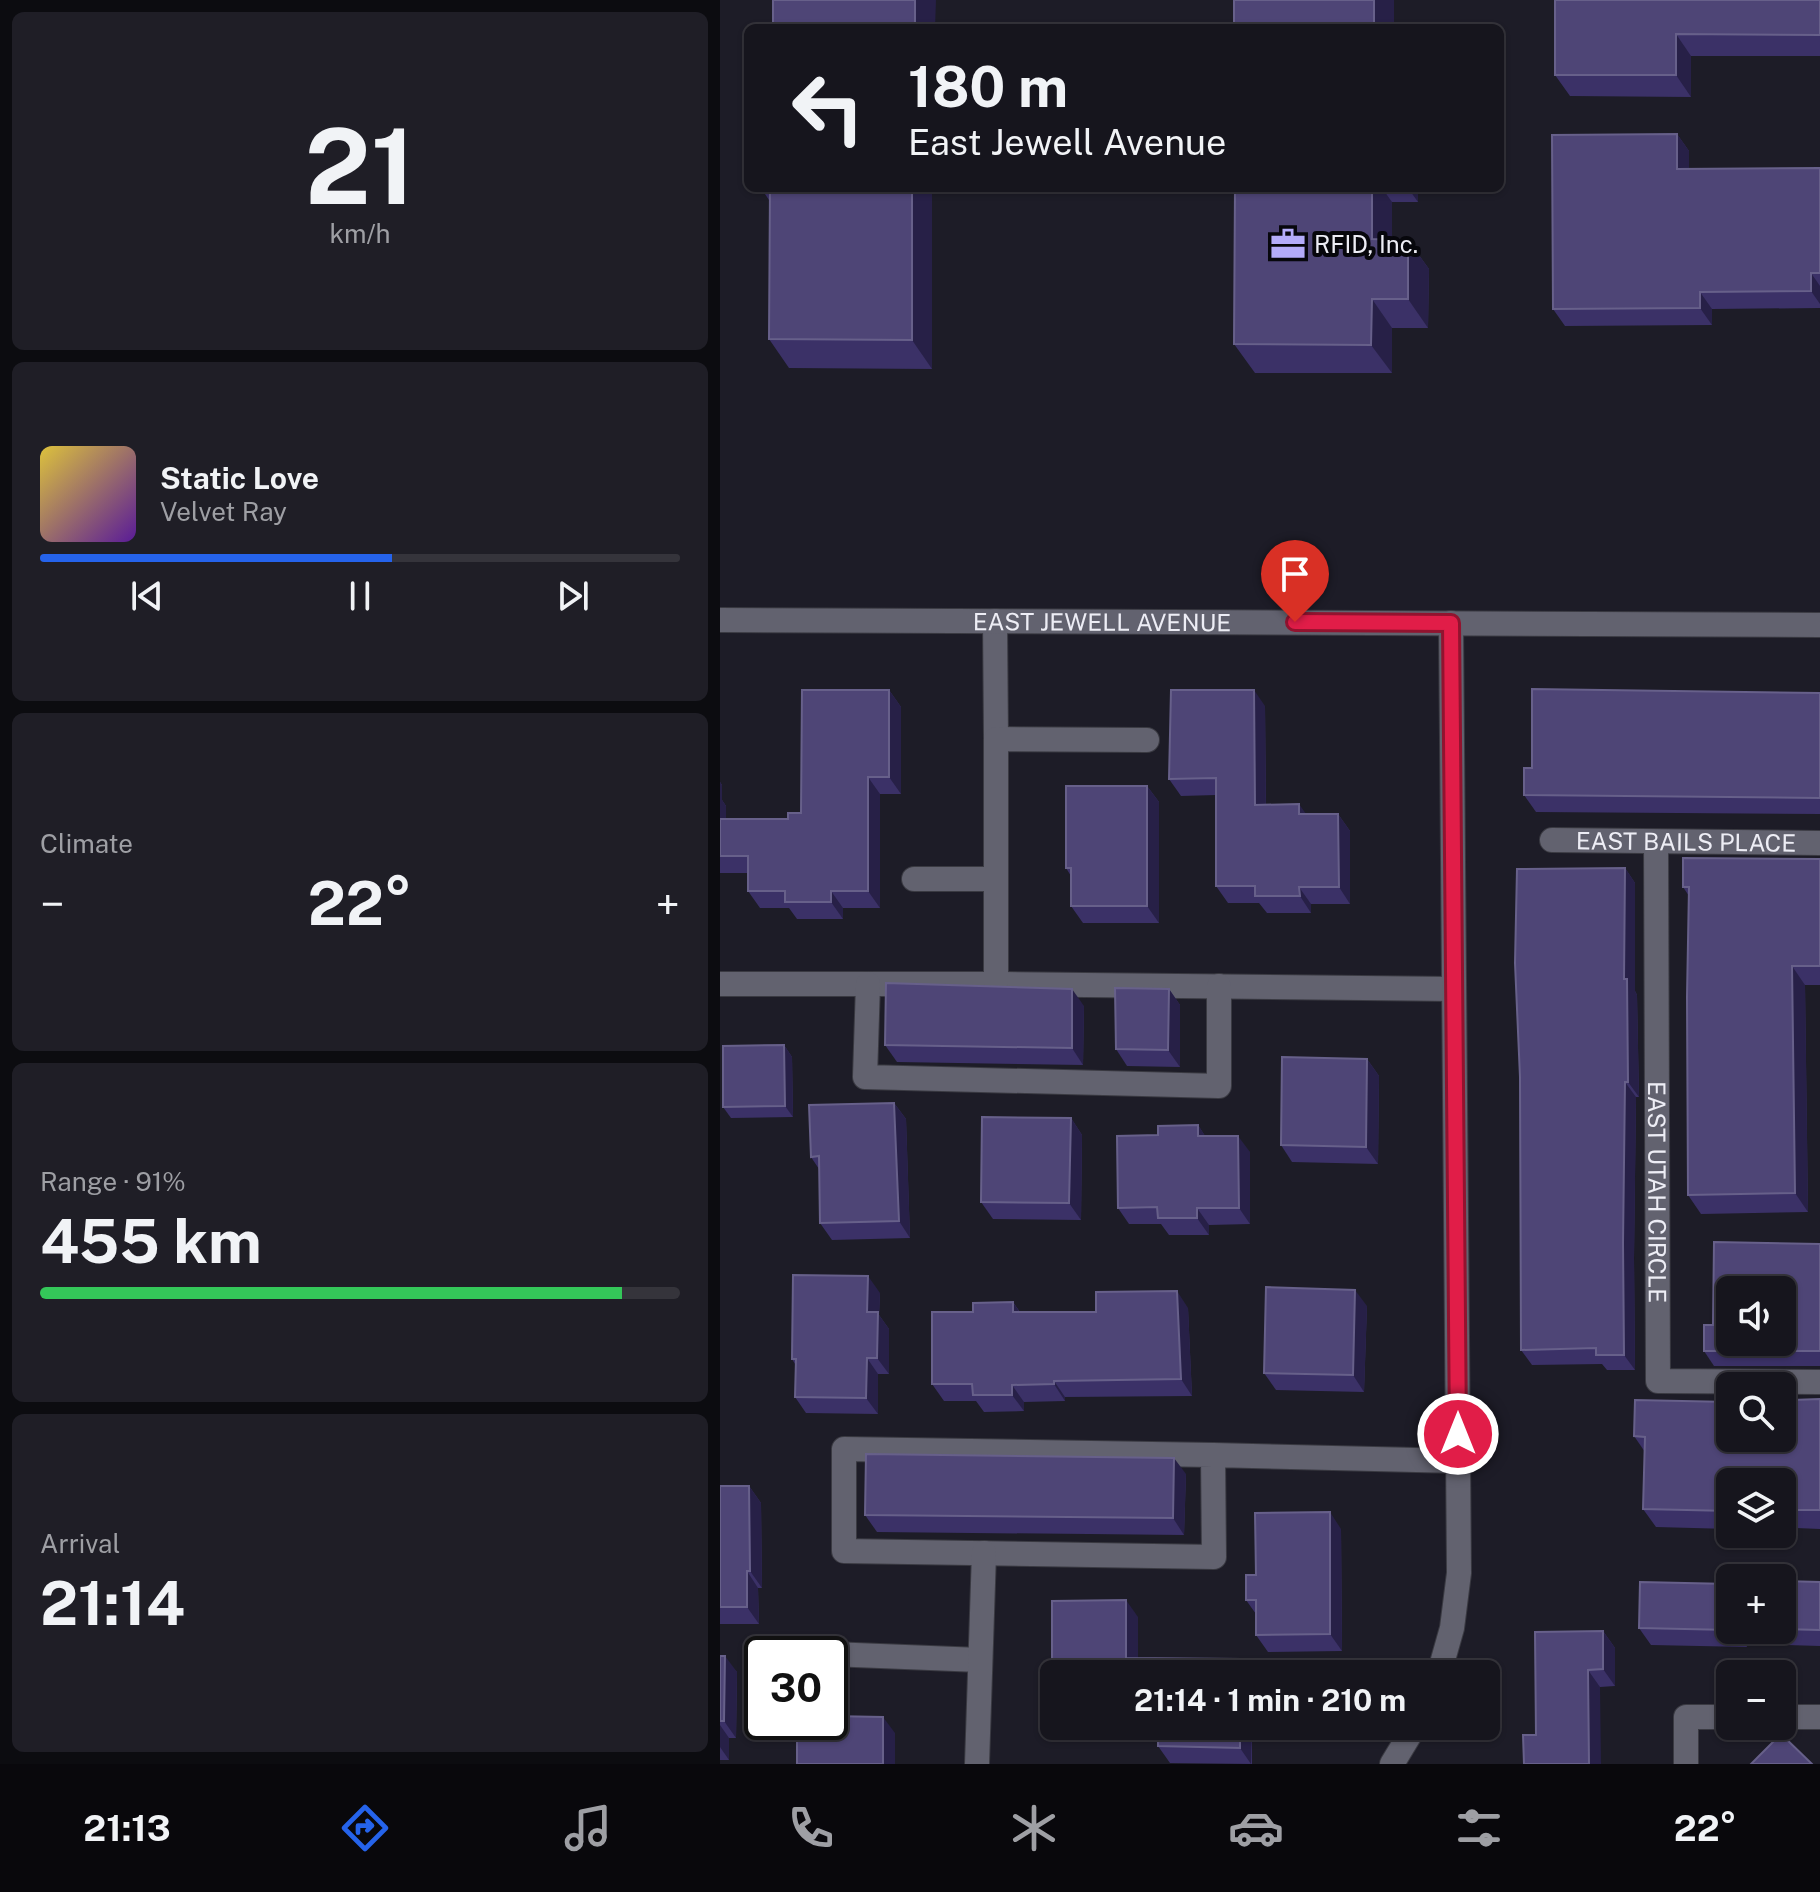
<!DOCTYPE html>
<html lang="en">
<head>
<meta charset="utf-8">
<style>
  body { margin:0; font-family:"Public Sans",sans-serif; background:#1f1e26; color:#f1f3f6; height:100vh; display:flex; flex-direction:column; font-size:30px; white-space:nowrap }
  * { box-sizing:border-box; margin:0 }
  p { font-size:26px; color:#9e9fa4 }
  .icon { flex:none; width:44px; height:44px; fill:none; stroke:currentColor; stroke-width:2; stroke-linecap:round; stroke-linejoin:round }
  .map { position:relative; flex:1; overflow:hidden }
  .details { display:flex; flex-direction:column; gap:12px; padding:12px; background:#0c0c10; width:720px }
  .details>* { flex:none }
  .top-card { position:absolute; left:24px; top:24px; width:760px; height:168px; border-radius:12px; box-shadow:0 2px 6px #0004,0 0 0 2px #35343b; background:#16151d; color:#f1f3f6; overflow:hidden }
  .buttons { position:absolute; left:996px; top:1276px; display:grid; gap:16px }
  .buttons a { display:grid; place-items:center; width:80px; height:80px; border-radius:12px; background:#16151d; box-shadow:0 2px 6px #0004,0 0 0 2px #35343b; font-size:40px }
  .speed { position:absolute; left:24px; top:1636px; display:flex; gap:16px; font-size:40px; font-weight:700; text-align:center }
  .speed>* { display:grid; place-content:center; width:104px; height:104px; border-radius:50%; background:#16151d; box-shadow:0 2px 6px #0004,0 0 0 2px #35343b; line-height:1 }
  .speed .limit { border:4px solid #111; border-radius:12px; background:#fff; color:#111 }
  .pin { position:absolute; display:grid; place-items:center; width:68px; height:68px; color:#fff; margin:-82px -34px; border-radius:50% 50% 50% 0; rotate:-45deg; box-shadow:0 0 8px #0007 }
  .pin .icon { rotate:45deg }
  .me { position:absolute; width:88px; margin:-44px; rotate:0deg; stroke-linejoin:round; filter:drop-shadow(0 0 6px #0008) }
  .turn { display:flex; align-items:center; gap:28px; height:168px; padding:0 32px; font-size:36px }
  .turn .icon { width:104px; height:104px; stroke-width:2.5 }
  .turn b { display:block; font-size:56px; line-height:68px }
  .big { font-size:60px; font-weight:700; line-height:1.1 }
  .details .widget { flex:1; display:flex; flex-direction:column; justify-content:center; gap:12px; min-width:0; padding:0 28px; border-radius:12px; background:#1f1e26 }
  .details .dial { align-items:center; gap:0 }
  .dial b { font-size:104px; line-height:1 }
  .song { display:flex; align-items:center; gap:24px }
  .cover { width:96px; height:96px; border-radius:12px; background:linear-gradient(135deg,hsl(50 70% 55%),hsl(270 70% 35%)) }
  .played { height:8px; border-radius:4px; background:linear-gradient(90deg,#2563eb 55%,#35343b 55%) }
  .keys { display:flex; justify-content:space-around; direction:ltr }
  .heat { display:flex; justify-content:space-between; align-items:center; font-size:44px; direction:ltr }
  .charge { height:12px; border-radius:6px; background:linear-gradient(90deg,#34c759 91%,#35343b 0) }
  .trip { position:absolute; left:320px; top:1660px; width:460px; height:80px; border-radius:12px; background:#16151d; box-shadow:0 2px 6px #0004,0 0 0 2px #35343b; font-weight:700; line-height:80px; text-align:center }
  .tab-bar { display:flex; height:128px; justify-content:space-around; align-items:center; background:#09080c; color:#9e9fa4 }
  .tab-bar .icon { width:56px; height:56px }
  .tab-bar .active { color:#2563eb }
  .tab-bar b { font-size:36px; color:#f1f3f6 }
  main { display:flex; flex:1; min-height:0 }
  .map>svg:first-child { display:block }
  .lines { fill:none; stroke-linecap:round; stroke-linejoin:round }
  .minor-casing { stroke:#3a3a42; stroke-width:26 }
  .tertiary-casing { stroke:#3a3a42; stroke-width:26 }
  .minor { stroke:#62626f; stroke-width:24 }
  .tertiary { stroke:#62626f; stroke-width:24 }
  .wall { fill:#3b3167 }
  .shaded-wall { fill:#272047 }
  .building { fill:#4e4576; stroke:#67608a; stroke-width:2; fill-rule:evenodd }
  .route-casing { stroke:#92132f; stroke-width:20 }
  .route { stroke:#e11d48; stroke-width:14 }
  .labels { text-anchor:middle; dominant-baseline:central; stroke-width:8; stroke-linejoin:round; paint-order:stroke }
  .poi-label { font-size:24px; fill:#ededf5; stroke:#07070c; text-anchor:start }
  .street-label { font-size:24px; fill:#ededf5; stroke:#07070c }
</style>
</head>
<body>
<main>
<section class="details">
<div class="widget dial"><b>21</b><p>km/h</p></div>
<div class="widget">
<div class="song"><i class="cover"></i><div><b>Static Love</b><p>Velvet Ray</p></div></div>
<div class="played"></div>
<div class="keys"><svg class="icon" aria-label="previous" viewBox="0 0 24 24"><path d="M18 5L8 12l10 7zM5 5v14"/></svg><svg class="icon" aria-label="pause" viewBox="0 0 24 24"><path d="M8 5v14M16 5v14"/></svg><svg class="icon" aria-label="next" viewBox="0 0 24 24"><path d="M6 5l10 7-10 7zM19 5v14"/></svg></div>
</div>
<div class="widget"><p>Climate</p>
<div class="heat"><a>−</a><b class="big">22°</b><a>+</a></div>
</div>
<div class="widget"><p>Range · 91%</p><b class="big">455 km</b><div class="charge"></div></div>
<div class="widget"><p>Arrival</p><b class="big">21:14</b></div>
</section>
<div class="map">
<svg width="1100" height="1764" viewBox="0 0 1100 1764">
  <rect width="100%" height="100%" fill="#1d1c27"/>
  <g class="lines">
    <!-- minor casing -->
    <g class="minor-casing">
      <g id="minor">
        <polyline points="275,621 276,739"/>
        <path id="s1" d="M 832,840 L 1100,843"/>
        <path id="s2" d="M 936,842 L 938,1381 L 1100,1382"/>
        <polyline points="194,879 276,879"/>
        <polyline points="0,984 283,984 734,989"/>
        <polyline points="148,984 145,1077 499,1086 499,986"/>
        <polyline points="276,984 276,739 427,740"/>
        <polyline points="493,1455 124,1449 124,1551 494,1557 493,1455 738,1461"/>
        <polyline points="74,1653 105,1654"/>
        <polyline points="110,1654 260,1660"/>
        <polyline points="719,1674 732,1628 739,1573 731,623"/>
        <polyline points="1062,1717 1100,1717"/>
        <polyline points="257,1764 264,1553"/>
        <polyline points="672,1764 695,1726"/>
        <polyline points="966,1764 966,1717 1010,1717"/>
      </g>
    </g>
    <!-- tertiary casing -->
    <g class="tertiary-casing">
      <g id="tertiary">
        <path id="s3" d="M 0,620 L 1100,625"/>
      </g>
    </g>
    <!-- minor -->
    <use href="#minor" class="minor"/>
    <!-- tertiary -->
    <use href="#tertiary" class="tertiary"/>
  </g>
  <!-- wall -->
  <g class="wall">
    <polygon points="835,0 1100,0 1100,56 971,56 971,97 850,96 835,75"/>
    <polygon points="957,134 969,151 969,169 1100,168 1100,308 992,309 992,325 845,326 833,309"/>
    <polygon points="41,188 212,188 212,369 69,368 49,339 50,200 49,200"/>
    <polygon points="515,188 698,188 698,202 672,202 672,240 688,240 709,269 708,328 672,328 672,373 535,373 514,344"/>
    <polygon points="169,690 181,707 181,794 160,794 160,908 123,908 123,919 77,919 69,908 40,908 28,891 28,873 0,873 0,782 2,785 2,800 6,806 6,819 68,819 81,813"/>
    <polygon points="1100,693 1100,814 816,812 804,795 812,768"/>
    <polygon points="545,706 546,805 586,814 618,814 630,831 630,904 591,904 591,913 547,913 539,903 508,903 496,886 496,795 461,796 449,779"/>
    <polygon points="427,786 439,802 439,923 363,923 351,906 351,876 346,868"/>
    <polygon points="1100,859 1100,985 1085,985 1088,1212 981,1214 968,1195 969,896 963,887"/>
    <polygon points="905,868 915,883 915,991 917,995 919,1097 916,1097 914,1258 915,1370 887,1370 882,1364 812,1365 801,1350"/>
    <polygon points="449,989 460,1005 460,1067 407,1066 396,1049"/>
    <polygon points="364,1006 363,1065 177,1062 165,1045"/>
    <polygon points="64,1045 72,1057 73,1117 11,1118 3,1107"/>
    <polygon points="647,1059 659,1076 658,1164 572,1162 561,1145"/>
    <polygon points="174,1103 186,1119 190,1238 112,1240 100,1223 99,1169 91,1157"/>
    <polygon points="351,1118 362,1135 361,1220 273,1219 261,1202"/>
    <polygon points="478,1125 485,1136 530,1152 530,1224 489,1225 489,1235 449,1235 441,1224 409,1224 398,1208 438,1135"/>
    <polygon points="1100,1244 1100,1366 994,1366 984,1351 993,1325"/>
    <polygon points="160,1293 159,1315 169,1329 169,1374 158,1374 158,1414 86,1413 75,1397 75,1364 72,1359"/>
    <polygon points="293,1302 300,1312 376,1312 468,1308 472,1396 345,1397 345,1401 304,1402 304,1411 264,1412 256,1401 224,1401 212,1384 253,1312"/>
    <polygon points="647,1306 644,1392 556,1390 544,1373"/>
    <polygon points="1100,1399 1100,1529 1076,1528 1076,1531 1062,1531 1062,1482 1010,1482 1010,1529 936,1527 923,1509 925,1452 914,1436 1072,1404"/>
    <polygon points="466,1474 464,1535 157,1532 145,1515"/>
    <polygon points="0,1486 29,1486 41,1503 42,1588 38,1588 39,1624 0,1624"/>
    <polygon points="621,1529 622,1651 548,1652 536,1635 536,1614 526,1600 536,1575"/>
    <polygon points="1062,1581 1100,1582 1100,1646 1027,1644 1027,1647 931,1645 919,1628 1062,1630"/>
    <polygon points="418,1617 334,1674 334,1725 333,1723 333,1702 323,1687 332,1663"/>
    <polygon points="883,1631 895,1648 895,1686 880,1687 816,1735"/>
    <polygon points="0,1656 17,1672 16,1738 9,1738 9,1760 0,1760"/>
    <polygon points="335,1726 532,1726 532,1764 450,1763 438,1746 438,1739 344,1740"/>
  </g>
  <!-- shaded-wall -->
  <g class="shaded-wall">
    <polygon points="195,0 216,0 215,28 195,28"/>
    <rect x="654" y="0" width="20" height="28"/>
    <polygon points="956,34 971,56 971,97 956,75"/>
    <polygon points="957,134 969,151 969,186 957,169"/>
    <polygon points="192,188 212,188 212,369 192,340"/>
    <polygon points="652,188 662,188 672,202 672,268 652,239"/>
    <polygon points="688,188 698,188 698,202"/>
    <polygon points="688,240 709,269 708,328 688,299"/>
    <polygon points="1091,273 1100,286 1100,304 1091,291"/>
    <polygon points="980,292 992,309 992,325 980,308"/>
    <polygon points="652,299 672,328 672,373 651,345"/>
    <polygon points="169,690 181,707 181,794 169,777"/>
    <polygon points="534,690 545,706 546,822 535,805"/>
    <polygon points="148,777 160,794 160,908 148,891"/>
    <polygon points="0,782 2,785 2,800 6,806 6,836 0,827"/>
    <polygon points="427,786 439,802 439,923 427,906"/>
    <polygon points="579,804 591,821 579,814"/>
    <polygon points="618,814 630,831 630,904 619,887"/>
    <polygon points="905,868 915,883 915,991 917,995 919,1097 908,1082 904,979"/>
    <polygon points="579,887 591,904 591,913 580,896"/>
    <polygon points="111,891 123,908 123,919 111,902"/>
    <polygon points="1072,966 1085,985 1088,1212 1075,1193"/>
    <polygon points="352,989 364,1006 363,1065 352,1048"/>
    <polygon points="449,989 460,1005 460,1067 448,1050"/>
    <polygon points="64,1045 72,1057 73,1117 65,1106"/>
    <polygon points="647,1059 659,1076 658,1164 646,1147"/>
    <polygon points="905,1082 916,1097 914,1258 915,1370 904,1355 903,1243"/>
    <polygon points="174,1103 186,1119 190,1238 179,1221"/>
    <polygon points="351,1118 362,1135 361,1220 349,1203"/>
    <polygon points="478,1125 489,1142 478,1136"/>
    <polygon points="518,1136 530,1152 530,1224 519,1208"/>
    <polygon points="477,1208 489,1225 489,1235 477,1218"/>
    <polygon points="148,1276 160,1293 159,1315 169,1329 169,1374 157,1358 147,1312"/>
    <polygon points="635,1290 647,1306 644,1392 633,1375"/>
    <polygon points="457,1291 468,1308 472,1396 461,1379"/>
    <polygon points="293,1302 304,1319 293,1312"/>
    <polygon points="147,1358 158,1374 158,1414 146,1398"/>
    <polygon points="334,1381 345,1397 345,1401 334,1384"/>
    <polygon points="292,1385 304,1402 304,1411 292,1395"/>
    <polygon points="454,1458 466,1474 464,1535 453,1518"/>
    <polygon points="29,1486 41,1503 42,1588 30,1571"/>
    <polygon points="1063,1510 1076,1528 1076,1531 1063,1512"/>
    <polygon points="610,1512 621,1529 622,1651 610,1634"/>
    <polygon points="27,1571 38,1588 39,1624 27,1607"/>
    <polygon points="406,1600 418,1617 418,1674 406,1658"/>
    <polygon points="1015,1630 1017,1630 1027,1644 1027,1647"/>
    <polygon points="883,1631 895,1648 895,1686 883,1669"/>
    <polygon points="5,1656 17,1672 16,1738 4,1721"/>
    <polygon points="521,1659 532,1674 521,1674"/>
    <polygon points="868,1670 880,1687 881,1764 869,1764"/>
    <polygon points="163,1717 175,1733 175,1764 163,1764"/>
    <polygon points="0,1725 9,1738 9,1760 0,1747"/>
    <polygon points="520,1726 532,1726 531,1764 520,1748"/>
  </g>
  <!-- building -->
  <g class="building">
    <rect x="53" y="0" width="142" height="28"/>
    <rect x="514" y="0" width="140" height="28"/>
    <polygon points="835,0 1100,0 1100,35 956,34 956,75 835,75"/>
    <polygon points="957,134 957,169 1100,168 1100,273 1091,273 1091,291 980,292 980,308 833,309 832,135"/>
    <polygon points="50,188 192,188 192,340 49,339"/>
    <polygon points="515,188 652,188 652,239 688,240 688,299 652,299 651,345 514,344"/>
    <polygon points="812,689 1100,693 1100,798 804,795 804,768 812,768"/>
    <polygon points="82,690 169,690 169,777 148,777 148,891 111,891 111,902 65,902 65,891 28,891 28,856 0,856 0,819 68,819 68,813 81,813"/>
    <polygon points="451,690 534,690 535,805 579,804 579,814 618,814 619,887 579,887 580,896 535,896 535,886 496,886 496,778 449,779"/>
    <polygon points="346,786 427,786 427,906 351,906 351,868 346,868"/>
    <polygon points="963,858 1100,859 1100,966 1072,966 1075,1193 968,1195 967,997 969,887 963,887"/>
    <polygon points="905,868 904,979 907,979 908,1082 905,1082 903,1243 904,1355 876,1355 876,1348 801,1350 800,1077 795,963 797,869"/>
    <polygon points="166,983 352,989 352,1048 165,1045"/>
    <polygon points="395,988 449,989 448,1050 396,1049"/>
    <polygon points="64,1045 65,1106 3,1107 3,1046"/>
    <polygon points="562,1057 647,1059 646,1147 561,1145"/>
    <polygon points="174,1103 179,1221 100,1223 99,1156 91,1157 89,1105"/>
    <polygon points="262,1117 351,1118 349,1203 261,1202"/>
    <polygon points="478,1125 478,1136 518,1136 519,1208 477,1208 477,1218 438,1218 437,1207 398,1208 397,1136 438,1135 438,1126"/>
    <path d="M 994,1242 L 1100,1244 L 1100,1351 L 984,1351 L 984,1325 L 993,1325 ZM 1010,1290 L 1062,1290 L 1062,1342 L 1010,1342 Z"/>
    <polygon points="73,1275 148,1276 147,1312 158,1312 157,1358 147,1358 146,1398 75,1397 76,1359 72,1359"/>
    <polygon points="546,1287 635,1290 633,1375 544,1373"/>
    <polygon points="457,1291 461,1379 334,1381 334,1384 292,1385 292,1395 253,1395 252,1384 212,1384 212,1312 253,1312 253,1303 293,1302 293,1312 376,1312 376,1292"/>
    <polygon points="1100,1399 1100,1510 1063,1510 1062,1512 1062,1482 1010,1482 1010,1511 923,1509 925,1437 914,1436 915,1400 1010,1402 1010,1438 1062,1438 1062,1403 1072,1404 1072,1400"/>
    <polygon points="146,1454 454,1458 453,1518 145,1515"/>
    <polygon points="0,1486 29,1486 30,1571 27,1571 27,1607 0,1607"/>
    <polygon points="610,1512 610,1634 536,1635 536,1600 526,1600 526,1575 536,1575 535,1513"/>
    <polygon points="1062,1581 1100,1582 1100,1630 1062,1629"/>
    <polygon points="920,1582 1010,1584 1010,1630 919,1628"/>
    <polygon points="406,1600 406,1658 521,1659 521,1674 334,1674 334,1723 333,1723 333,1687 323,1687 323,1663 332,1663 332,1601"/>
    <polygon points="883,1631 883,1669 868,1670 869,1764 804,1764 803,1735 816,1735 815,1632"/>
    <polygon points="0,1656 5,1656 4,1721 0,1721"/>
    <polygon points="110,1716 163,1717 163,1764 77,1764 77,1722 110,1722"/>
    <polygon points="438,1726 520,1726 520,1748 438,1746"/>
    <polygon points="1061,1734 1092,1764 1031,1764"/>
  </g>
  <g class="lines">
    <!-- route casing -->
    <g class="route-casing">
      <polyline id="route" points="575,622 731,623 738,1434"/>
    </g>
    <!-- route -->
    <use href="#route" class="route"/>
  </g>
  <!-- icons -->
  <defs>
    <g id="office-bare" transform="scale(2.76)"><path d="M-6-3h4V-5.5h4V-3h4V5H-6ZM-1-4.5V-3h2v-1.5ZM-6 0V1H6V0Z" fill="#b4acf9" stroke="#07070c" stroke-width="2.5" paint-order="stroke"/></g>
  </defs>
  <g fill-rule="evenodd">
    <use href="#office-bare" x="568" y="244"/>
  </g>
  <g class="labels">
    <!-- poi labels -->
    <g class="poi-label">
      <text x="594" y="244">RFID, Inc.</text>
    </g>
    <!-- street labels -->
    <g class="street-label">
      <text stroke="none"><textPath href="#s3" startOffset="382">EAST JEWELL AVENUE</textPath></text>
      <text stroke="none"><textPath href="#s1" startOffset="134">EAST BAILS PLACE</textPath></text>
      <text stroke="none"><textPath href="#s2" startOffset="350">EAST UTAH CIRCLE</textPath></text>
    </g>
  </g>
</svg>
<div class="buttons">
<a><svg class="icon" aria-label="sound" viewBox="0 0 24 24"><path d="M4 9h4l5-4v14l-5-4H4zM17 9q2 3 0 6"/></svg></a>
<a><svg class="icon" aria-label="search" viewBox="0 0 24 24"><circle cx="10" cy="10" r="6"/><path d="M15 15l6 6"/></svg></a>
<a><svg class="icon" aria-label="layers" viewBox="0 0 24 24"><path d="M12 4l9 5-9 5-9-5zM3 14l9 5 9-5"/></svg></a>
<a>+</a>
<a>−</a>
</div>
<div class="speed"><div class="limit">30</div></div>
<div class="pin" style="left:575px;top:622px;background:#d93025"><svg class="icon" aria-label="arrive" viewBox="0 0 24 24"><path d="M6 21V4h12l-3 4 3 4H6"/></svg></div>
<svg class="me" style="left:738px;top:1434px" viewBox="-20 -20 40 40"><circle r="17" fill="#e11d48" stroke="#fff" stroke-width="3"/><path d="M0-11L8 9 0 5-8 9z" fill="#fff"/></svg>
<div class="trip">21:14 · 1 min · 210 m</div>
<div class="top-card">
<div class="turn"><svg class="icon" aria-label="left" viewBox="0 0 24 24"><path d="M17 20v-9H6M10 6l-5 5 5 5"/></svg><div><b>180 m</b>East Jewell Avenue</div></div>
</div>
</div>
</main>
<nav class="tab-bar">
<b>21:13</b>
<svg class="icon active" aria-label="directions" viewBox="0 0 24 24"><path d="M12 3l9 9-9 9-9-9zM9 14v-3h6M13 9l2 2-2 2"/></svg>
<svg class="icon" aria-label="music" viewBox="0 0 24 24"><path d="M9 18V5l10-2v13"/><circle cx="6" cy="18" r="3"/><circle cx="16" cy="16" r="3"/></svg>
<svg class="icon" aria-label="phone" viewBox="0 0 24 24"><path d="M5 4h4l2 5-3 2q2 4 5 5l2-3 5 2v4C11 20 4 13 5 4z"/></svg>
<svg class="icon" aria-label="climate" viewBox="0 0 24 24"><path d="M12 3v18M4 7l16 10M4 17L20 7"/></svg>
<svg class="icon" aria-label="car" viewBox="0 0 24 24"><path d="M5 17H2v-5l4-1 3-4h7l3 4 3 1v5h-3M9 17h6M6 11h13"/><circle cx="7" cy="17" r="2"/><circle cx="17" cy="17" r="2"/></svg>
<svg class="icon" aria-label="filters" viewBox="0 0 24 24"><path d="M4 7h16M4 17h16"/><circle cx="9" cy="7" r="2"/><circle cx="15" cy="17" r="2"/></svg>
<b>22°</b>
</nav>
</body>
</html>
